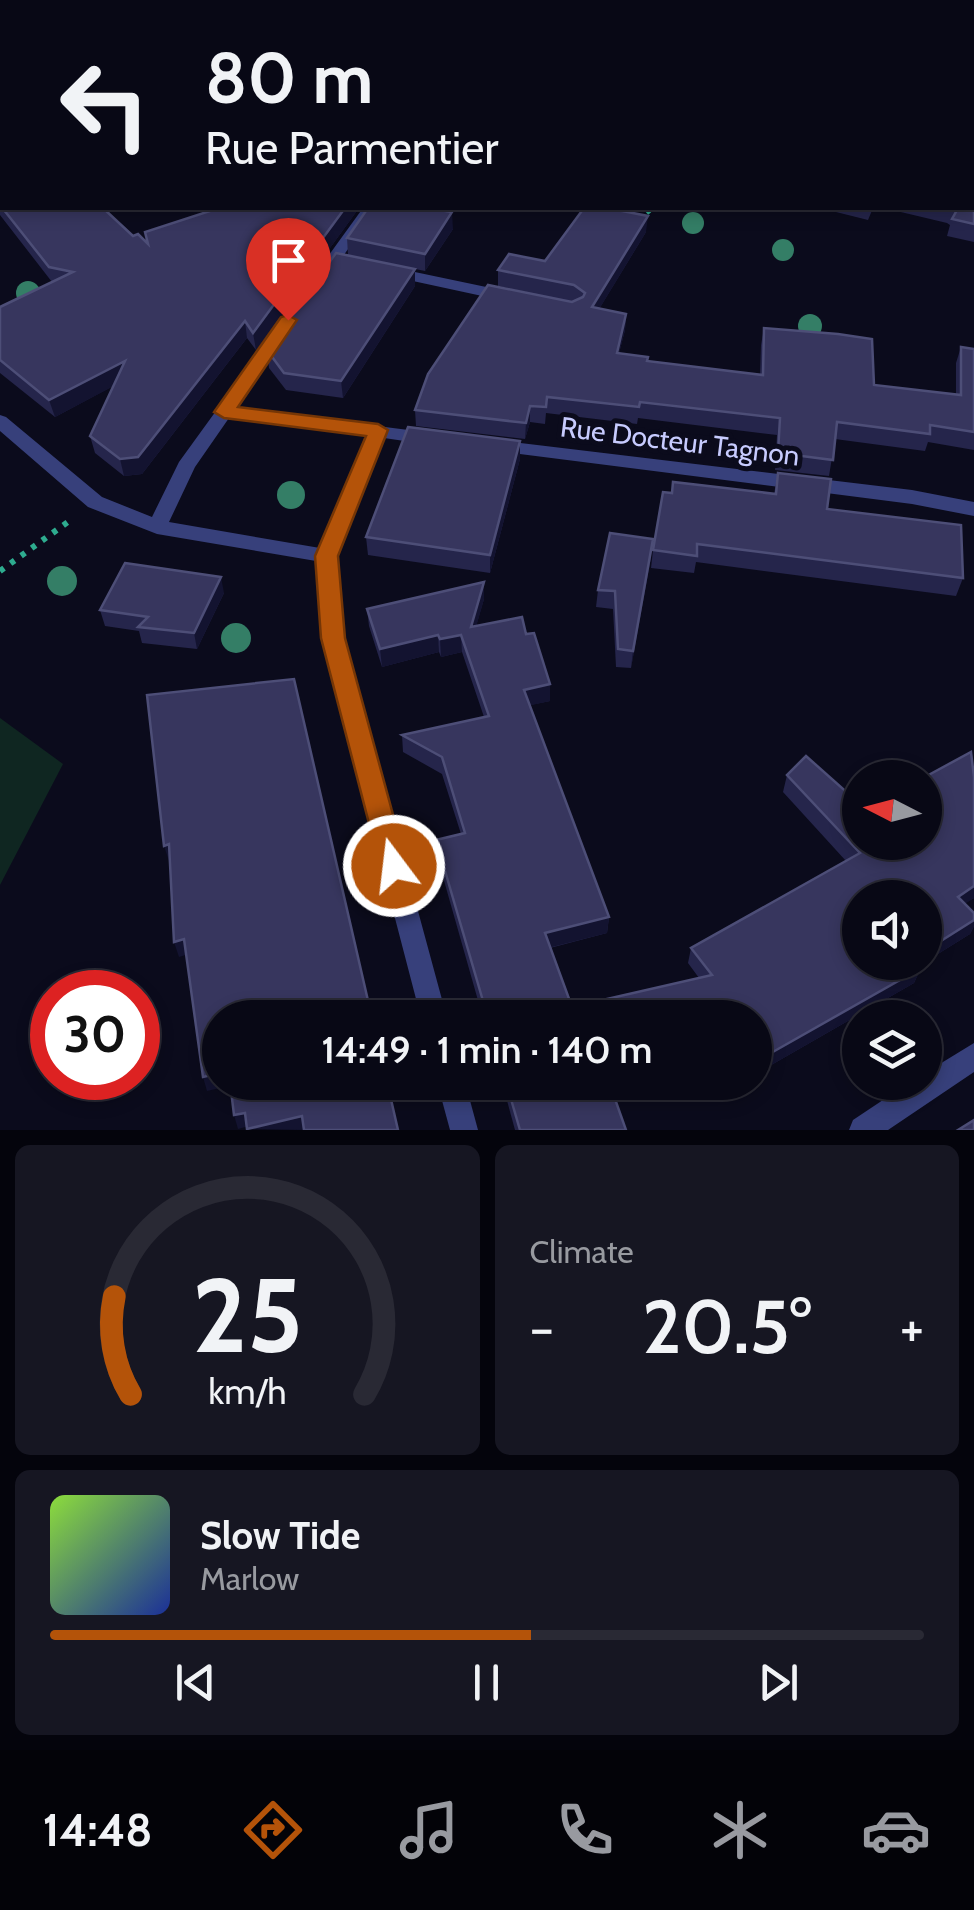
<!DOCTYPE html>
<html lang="en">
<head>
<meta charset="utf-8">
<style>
  body { margin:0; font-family:Cabin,sans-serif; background:#161622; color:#f1f3f6; height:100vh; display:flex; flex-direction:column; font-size:38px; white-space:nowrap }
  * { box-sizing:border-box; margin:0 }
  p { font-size:32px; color:#989aa0 }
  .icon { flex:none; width:55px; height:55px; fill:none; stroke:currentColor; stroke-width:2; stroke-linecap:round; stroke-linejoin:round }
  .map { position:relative; height:1130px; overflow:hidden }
  .side { display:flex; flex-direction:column; gap:15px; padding:15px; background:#04040c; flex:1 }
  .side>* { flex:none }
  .guide { position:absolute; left:0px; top:0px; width:975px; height:210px; box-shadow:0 5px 15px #0003,0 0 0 2px #292934; background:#080815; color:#f1f3f6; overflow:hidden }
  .needle { width:65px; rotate:276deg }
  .tools { position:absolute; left:842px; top:760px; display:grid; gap:20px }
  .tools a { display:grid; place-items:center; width:100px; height:100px; border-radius:50%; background:#080815; box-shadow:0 5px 15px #0003,0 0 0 2px #292934; font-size:50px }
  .speed { position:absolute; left:30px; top:970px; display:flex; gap:20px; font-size:50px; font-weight:700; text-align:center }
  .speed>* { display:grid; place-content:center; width:130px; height:130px; border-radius:50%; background:#080815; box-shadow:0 5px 15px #0003,0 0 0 2px #292934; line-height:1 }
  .speed .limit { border:15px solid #d22; background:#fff; color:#111 }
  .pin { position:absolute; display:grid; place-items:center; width:85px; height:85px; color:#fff; margin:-102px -42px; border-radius:50% 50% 50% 0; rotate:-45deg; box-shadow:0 0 10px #0007 }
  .pin .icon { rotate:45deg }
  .me { position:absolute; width:110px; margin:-55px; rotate:345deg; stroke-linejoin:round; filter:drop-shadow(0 0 8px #0008) }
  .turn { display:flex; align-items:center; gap:35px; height:210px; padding:0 40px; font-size:45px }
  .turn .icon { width:130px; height:130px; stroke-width:2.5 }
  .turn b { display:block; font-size:70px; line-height:85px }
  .big { font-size:75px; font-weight:600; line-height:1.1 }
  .side .tile { flex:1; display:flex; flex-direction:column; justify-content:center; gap:15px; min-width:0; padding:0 35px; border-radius:15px; background:#161622 }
  .side .dial { align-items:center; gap:0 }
  .dial svg { height:260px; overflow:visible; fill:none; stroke:#292934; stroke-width:7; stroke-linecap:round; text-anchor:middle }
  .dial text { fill:#f1f3f6; stroke:none }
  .song { display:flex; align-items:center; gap:30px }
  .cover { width:120px; height:120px; border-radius:15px; background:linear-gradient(135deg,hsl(90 70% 55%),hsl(230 70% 35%)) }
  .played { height:10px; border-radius:5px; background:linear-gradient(90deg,#b45309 55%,#292934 55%) }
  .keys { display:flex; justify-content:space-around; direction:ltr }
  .heat { display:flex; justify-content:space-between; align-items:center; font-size:55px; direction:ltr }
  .side .tiles { flex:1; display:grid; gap:15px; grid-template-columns:1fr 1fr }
  .tile:last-child { grid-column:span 2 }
  .trip { position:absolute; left:202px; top:1000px; width:570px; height:100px; border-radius:50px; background:#080815; box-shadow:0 5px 15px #0003,0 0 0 2px #292934; font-weight:600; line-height:100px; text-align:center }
  .tab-bar { display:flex; height:160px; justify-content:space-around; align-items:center; background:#030308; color:#989aa0 }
  .tab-bar .icon { width:70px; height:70px }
  .tab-bar .active { color:#b45309 }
  .tab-bar b { font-size:45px; color:#f1f3f6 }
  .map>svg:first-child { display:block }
  .green { fill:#0f2621 }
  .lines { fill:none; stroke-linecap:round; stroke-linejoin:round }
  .path-far1 { stroke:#2eac8f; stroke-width:4; stroke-dasharray:4 5; stroke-linecap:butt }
  .path { stroke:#2eac8f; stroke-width:6; stroke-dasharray:5 8; stroke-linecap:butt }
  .lane { fill:#37407b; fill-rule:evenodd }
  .street { fill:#37407b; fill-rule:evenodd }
  .tree { fill:#347e66 }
  .wall { fill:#25254b }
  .shaded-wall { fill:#131330 }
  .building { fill:#37365e; stroke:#4d4e77; stroke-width:2.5 }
  .route { fill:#b45309; stroke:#753606; stroke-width:2.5 }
  .labels { text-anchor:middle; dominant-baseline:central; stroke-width:10; stroke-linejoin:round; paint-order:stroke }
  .street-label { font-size:28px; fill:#c7cbfe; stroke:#0b0b1c }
</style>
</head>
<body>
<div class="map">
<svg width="974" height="1130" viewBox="0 0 974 1130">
  <rect width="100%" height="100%" fill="#0b0b1c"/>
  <!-- green -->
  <polygon class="green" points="0,718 63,764 0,885"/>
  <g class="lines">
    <!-- path-far1 -->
    <polyline class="path-far1" points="640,219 653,208"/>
    <!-- path -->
    <polyline class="path" points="0,571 72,519"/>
    <!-- lane -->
    <polygon class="lane" points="391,267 510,292 518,297 510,302 385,275 385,269"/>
    <!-- street -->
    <g class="street">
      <path d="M 363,208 L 377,208 L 236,408 L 432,433 L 441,439 L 432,445 L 384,438 L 336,556 L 344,638 L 447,1018 L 421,1018 L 322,638 L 316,561 L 157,534 L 88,507 L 0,431 L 0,415 L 6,417 L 102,497 L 152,517 L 179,462 ZM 229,418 L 367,436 L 320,548 L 169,522 L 195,467 Z"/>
      <polygon points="495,440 912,490 974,502 974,516 912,504 489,450 486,446"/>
      <polygon points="974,1043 974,1072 888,1130 849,1130 853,1120 910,1082 925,1082 925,1073"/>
      <polygon points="437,1082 465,1082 478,1130 450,1130"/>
    </g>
  </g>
  <!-- trees -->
  <g class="tree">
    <circle cx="693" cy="223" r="11"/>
    <circle cx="783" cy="250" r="11"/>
    <circle cx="28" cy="293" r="12"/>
    <circle cx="810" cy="326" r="12"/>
    <circle cx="291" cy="495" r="14"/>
    <circle cx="62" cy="581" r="15"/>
    <circle cx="236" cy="638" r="15"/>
  </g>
  <!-- wall -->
  <g class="wall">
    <polygon points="0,0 39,0 39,2 2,2 2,208 133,236 147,243 219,208 359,208 256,350 247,338 142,474 124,476 95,453 90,436 113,386 55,417 0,373 0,307 52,282 0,215"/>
    <polygon points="974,0 974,242 947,236 950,225 947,223 884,208 972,208"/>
    <polygon points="432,208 453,229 425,271 348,255 347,238"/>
    <polygon points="820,208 873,208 868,220"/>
    <polygon points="646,232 599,309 626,314 625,330 619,353 647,361 760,375 761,345 764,328 874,385 956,394 956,363 961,347 974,349 974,450 928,442 925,451 835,439 829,476 775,470 777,435 638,418 637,424 546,413 545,424 530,422 525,439 416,426 415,410 573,302 498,286 498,270 545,261"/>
    <polygon points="415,269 415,286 343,398 286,390 269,368 267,350"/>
    <polygon points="520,459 490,573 368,555 366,537"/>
    <polygon points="778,473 827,509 963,578 956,596 696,562 694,573 651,568 653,550 672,493 774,494"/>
    <polygon points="651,557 631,668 616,667 613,609 596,607 598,590"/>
    <polygon points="224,593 197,649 142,643 139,631 105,626 100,610"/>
    <polygon points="484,599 476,626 526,634 550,701 530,705 609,917 607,933 550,948 572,1007 699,978 688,963 691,948 846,861 783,792 787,775 860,804 974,898 965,903 974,913 974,926 970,934 925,962 925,898 860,962 924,962 919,965 921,968 914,983 766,1068 760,1061 755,1064 755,1018 483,1018 437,856 436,840 461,834 442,774 403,752 402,735 484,717 462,652 441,657 439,652 382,667 369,626 367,609"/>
    <polygon points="502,1082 609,1082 626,1130 515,1130"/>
  </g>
  <!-- shaded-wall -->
  <g class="shaded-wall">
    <polygon points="345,208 359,208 256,350 253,333"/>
    <polygon points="452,212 453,229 425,271 425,254"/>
    <polygon points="648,216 646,232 590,324 592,307"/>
    <polygon points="415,269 415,286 343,398 341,381"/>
    <polygon points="626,314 625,330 615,369 617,353"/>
    <polygon points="245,321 247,338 142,474 124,476 120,459"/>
    <polygon points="125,361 129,378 55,417 49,400"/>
    <polygon points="530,406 530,422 525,439 526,423"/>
    <polygon points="520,441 520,459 490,573 490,555"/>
    <polygon points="653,539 651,557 631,668 633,651"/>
    <polygon points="221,577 224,593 197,649 194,633"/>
    <polygon points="484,582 484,599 471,645 471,627"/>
    <polygon points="438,635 439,652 382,667 380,649"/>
    <polygon points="461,635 462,652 441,657 440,639"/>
    <polygon points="550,684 550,701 523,707 524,690"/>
    <polygon points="169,844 173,860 169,861 164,846"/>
    <polygon points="974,886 974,898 951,913 958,897"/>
    <polygon points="609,917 607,933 544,949 545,933"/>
    <polygon points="974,920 974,926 970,934 925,962 925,951"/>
    <polygon points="184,939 189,954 179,957 174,942"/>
    <polygon points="921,968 914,983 766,1068 771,1053"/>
    <polygon points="765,1046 760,1061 755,1064 755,1052"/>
    <polygon points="220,1073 220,1082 232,1082 233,1085 207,1091 203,1077"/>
    <polygon points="245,1113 249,1126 238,1129 234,1115"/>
    <polygon points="302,1116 305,1130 247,1129"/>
  </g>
  <!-- building -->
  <g class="building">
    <polygon points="0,0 37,0 37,2 2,2 2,208 103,208 133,236 138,234 148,244 145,232 219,208 345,208 253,333 245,321 138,457 120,459 90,436 125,361 49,400 0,360 0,307 73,272 49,267 0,205 0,45 2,44 0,37"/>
    <polygon points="89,0 974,0 974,224 952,219 957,210 953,208 972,208 972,2 90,2"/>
    <polygon points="368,208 427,208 452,212 425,254 347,238"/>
    <polygon points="584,208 607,208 648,216 592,307 626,314 617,353 648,357 647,361 763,375 764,328 838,334 872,339 874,385 961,395 961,347 974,349 974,432 930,425 930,434 837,422 833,460 778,453 780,418 640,402 639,407 547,397 546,407 530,406 526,423 415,410 428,374 488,285 572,302 583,297 585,293 574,285 498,270 509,254 545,261"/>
    <polygon points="336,253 415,269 341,381 284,373 267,350"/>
    <polygon points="408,427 520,441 490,555 366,537"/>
    <polygon points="778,473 831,479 827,509 961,525 963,578 697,544 697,556 653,550 663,492 672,493 673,482 776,494"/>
    <polygon points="610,533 653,539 633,651 618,649 615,591 598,590"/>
    <polygon points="125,563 221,577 194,633 138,627 148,617 100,610"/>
    <polygon points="484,582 471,627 522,617 526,634 534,633 550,684 524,690 609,917 545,933 572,1007 712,975 691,948 860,853 787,775 806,756 860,804 860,842 925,842 925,778 923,778 971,752 974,777 974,886 958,897 974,913 974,920 925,951 925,898 860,898 860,962 917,962 921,968 771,1053 765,1046 755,1052 755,1018 488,1018 436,840 465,833 442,757 402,735 489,716 461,635 440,639 438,635 380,649 367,609"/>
    <polygon points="294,679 372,1018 220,1018 220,1073 203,1077 184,939 174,942 169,844 164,846 147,695"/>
    <polygon points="230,1082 387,1082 398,1130 304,1130 302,1116 247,1129 245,1113 234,1115"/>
    <polygon points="506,1082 609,1082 626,1130 520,1130"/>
    <polygon points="974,1120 974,1130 958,1130"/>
  </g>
  <!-- route -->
  <polygon class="route" points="288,315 297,320 238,407 378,424 388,430 338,556 345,638 407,866 403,874 394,878 384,874 380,866 321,638 315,556 366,436 224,418 214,412 281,317"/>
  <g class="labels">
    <!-- street labels -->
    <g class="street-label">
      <text transform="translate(680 441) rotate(7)">Rue Docteur Tagnon</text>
    </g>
  </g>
</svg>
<div class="tools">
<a><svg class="needle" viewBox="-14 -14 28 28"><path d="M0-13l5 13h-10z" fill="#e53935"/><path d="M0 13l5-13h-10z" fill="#989aa0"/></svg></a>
<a><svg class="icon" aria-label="sound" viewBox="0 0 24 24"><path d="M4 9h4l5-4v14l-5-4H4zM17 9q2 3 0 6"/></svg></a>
<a><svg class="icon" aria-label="layers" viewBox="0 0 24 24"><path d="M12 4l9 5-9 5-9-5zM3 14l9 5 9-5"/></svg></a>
</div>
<div class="speed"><div class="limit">30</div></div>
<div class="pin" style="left:288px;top:320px;background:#d93025"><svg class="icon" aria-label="arrive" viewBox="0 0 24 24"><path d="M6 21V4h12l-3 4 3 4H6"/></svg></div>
<svg class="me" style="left:394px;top:866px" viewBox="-20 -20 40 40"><circle r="17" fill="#b45309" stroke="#fff" stroke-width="3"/><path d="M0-11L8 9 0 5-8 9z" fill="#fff"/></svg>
<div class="trip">14:49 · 1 min · 140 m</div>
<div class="guide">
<div class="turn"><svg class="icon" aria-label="left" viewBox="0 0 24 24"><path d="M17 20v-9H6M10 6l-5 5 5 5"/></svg><div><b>80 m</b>Rue Parmentier</div></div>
</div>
</div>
<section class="side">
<div class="tiles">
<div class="tile dial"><svg viewBox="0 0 100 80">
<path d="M14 69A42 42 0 1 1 86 69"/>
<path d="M14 69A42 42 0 0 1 9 39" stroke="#b45309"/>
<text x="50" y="56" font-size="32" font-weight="700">25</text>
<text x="50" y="72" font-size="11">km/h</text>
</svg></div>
<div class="tile"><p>Climate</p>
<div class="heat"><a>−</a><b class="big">20.5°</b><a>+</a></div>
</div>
<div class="tile">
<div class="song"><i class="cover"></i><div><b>Slow Tide</b><p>Marlow</p></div></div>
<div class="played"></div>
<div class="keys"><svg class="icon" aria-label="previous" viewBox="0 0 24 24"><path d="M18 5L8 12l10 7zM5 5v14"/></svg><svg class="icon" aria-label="pause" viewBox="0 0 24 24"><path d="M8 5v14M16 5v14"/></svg><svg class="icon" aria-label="next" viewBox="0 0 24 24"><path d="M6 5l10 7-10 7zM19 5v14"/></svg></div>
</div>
</div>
</section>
<nav class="tab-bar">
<b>14:48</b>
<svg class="icon active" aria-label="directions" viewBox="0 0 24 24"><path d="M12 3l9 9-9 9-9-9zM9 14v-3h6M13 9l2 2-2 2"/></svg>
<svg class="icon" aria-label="music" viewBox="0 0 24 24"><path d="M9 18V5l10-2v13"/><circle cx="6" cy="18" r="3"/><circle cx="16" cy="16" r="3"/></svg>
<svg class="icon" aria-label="phone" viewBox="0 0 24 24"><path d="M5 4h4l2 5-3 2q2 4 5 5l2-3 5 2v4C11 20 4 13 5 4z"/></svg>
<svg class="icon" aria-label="climate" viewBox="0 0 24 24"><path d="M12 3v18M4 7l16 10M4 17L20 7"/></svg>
<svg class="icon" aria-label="car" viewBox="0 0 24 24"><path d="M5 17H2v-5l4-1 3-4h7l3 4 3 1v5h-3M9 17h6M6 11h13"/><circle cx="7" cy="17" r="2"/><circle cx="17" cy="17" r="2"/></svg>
</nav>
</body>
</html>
